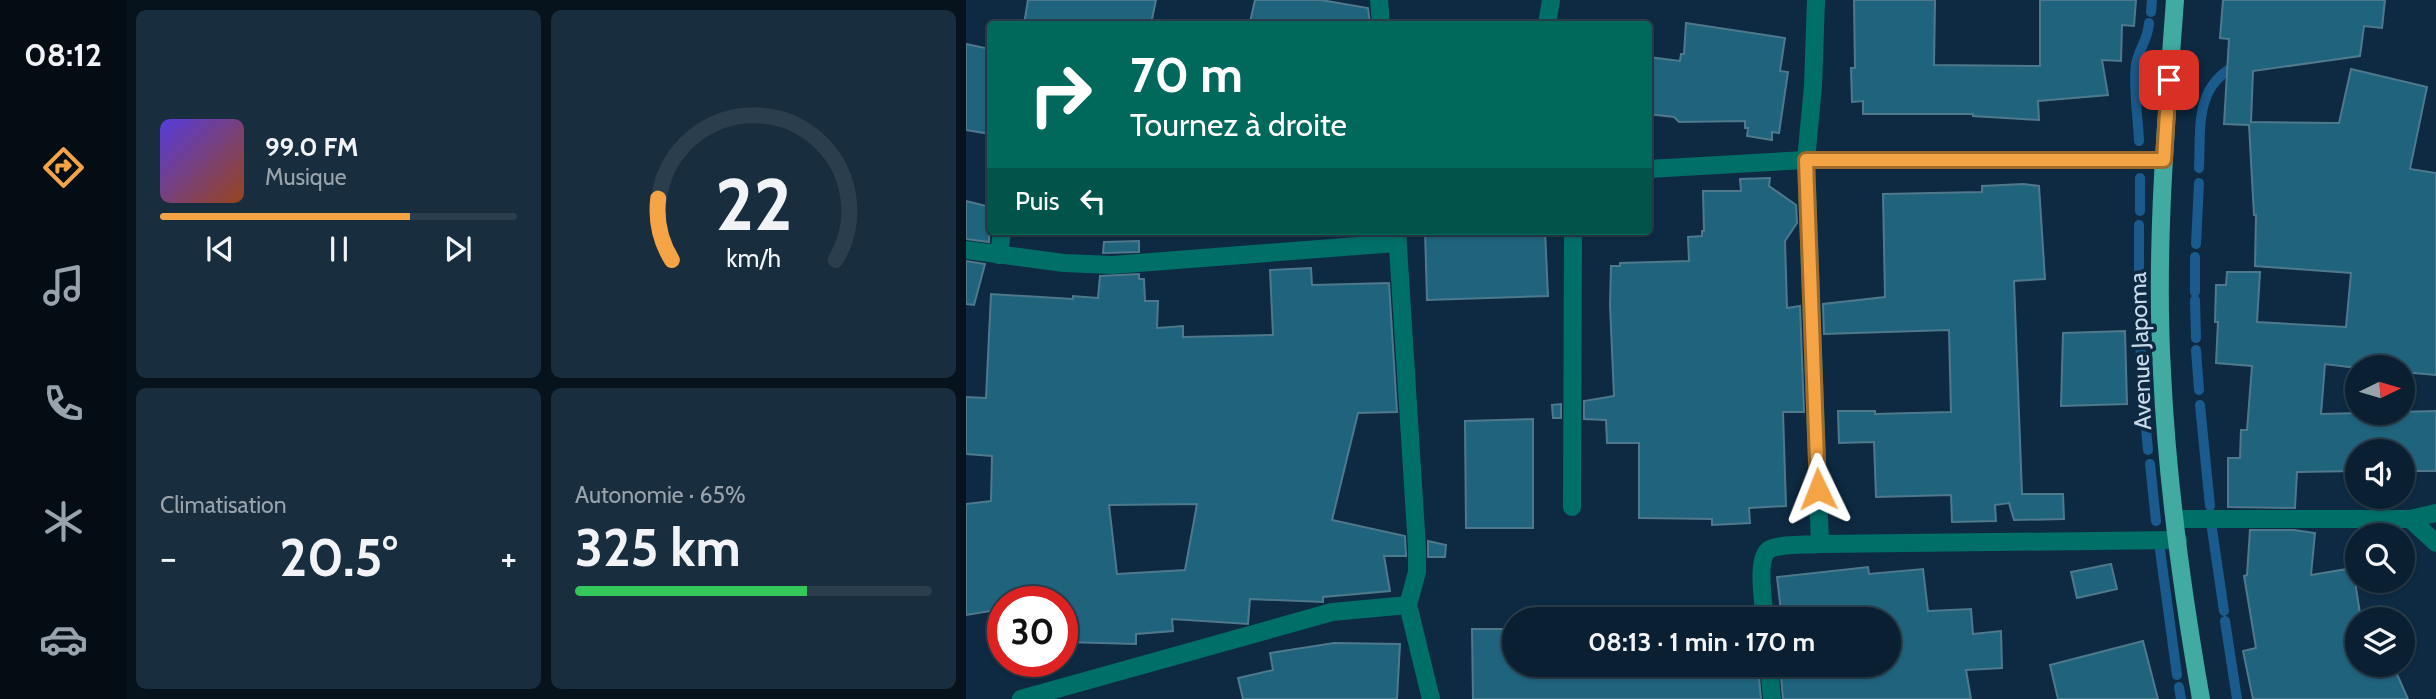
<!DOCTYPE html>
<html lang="fr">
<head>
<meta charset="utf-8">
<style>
  body { margin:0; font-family:Cabin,sans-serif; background:#182d3e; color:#f1f3f6; height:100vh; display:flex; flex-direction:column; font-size:26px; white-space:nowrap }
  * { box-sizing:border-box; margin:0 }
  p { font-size:23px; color:#99a3ac }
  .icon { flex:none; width:38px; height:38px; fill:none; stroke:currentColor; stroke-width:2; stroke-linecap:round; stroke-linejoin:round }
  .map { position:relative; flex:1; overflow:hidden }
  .details { display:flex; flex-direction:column; gap:10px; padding:10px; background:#06121c; width:840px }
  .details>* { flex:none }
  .banner { position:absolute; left:21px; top:21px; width:665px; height:214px; border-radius:7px; box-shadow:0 2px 5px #0004,0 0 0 2px #2a3e4d; background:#00695c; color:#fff; overflow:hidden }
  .needle { width:46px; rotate:85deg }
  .buttons { position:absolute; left:1379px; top:355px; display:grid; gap:14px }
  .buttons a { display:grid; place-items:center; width:70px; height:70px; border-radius:50%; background:#0a2032; box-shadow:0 2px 5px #0004,0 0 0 2px #2a3e4d; font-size:35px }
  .speed { position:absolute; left:21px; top:586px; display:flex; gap:14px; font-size:35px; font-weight:700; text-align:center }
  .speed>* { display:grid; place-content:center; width:91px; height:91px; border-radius:50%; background:#0a2032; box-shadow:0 2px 5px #0004,0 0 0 2px #2a3e4d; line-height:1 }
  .speed .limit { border:10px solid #d22; background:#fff; color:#111 }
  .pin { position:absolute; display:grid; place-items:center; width:60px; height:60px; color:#fff; margin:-30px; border-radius:14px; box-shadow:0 4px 10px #0006 }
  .me { position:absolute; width:77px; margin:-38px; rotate:358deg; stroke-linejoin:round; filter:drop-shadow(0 0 5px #0008) }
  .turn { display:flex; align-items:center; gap:24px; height:147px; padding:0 28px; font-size:32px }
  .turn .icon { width:91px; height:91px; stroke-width:2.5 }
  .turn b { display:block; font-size:49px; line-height:60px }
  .then { display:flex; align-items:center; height:66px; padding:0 28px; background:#0003; gap:14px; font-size:26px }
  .big { font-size:52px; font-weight:700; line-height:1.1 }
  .details .card { flex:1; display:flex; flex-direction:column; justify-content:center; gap:10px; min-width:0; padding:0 24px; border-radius:10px; background:#182d3e }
  .details .dial { align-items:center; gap:0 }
  .dial svg { height:182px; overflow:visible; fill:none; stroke:#2a3e4d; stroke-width:7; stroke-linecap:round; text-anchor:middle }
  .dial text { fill:#f1f3f6; stroke:none }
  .song { display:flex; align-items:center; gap:21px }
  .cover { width:84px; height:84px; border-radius:10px; background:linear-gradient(135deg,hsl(250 70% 55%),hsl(20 70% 35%)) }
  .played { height:7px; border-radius:4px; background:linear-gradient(90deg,#f4a444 70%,#2a3e4d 70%) }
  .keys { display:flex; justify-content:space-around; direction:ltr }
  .heat { display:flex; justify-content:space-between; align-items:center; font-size:38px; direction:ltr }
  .charge { height:10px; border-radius:5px; background:linear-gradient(90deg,#34c759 65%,#2a3e4d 0) }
  .details .tiles { flex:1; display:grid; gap:10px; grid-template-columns:repeat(2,1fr) }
  .trip { position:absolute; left:536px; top:607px; width:399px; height:70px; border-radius:35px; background:#0a2032; box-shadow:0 2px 5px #0004,0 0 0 2px #2a3e4d; font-weight:700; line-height:70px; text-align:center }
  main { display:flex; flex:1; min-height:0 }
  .tab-bar { display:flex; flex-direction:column; width:126px; justify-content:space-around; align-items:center; background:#040d14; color:#99a3ac }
  .tab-bar .icon { width:49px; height:49px }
  .tab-bar .on { color:#f4a444 }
  .tab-bar b { font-size:32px; color:#f1f3f6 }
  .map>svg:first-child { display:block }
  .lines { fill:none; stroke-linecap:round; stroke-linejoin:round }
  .stream { stroke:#1b5a8c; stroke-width:10 }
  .building { fill:#20637d; stroke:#4e798c; stroke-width:2; fill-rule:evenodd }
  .minor { stroke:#006f68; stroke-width:18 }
  .major { stroke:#41aaa1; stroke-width:18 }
  .route-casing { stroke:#9f6b2c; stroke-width:18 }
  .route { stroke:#f4a444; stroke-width:12 }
  .labels { text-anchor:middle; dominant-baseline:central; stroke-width:7; stroke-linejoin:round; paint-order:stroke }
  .street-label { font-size:24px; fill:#c9dae9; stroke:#0d2a42 }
</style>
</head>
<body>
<main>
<nav class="tab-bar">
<b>08:12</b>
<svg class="icon on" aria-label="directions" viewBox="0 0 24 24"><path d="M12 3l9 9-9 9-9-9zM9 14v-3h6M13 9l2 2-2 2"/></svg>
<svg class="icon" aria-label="music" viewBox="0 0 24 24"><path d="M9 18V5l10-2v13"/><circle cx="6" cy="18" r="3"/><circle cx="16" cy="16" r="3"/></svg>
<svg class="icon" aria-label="phone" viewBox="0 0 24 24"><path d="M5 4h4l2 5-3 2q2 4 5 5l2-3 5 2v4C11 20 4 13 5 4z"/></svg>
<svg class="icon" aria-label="climate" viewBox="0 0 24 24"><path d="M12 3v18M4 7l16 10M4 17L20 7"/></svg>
<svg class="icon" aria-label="car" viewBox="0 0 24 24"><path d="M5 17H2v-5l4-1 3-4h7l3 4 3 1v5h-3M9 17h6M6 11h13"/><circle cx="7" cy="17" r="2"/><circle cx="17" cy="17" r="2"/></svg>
</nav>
<section class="details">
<div class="tiles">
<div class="card">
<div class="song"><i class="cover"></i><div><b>99.0 FM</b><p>Musique</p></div></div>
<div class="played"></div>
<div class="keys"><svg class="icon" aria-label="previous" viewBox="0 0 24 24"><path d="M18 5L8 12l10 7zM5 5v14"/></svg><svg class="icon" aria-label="pause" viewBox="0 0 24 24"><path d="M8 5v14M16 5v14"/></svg><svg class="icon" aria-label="next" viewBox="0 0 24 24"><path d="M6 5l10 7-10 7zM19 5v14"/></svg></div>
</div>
<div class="card dial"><svg viewBox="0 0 100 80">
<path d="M14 69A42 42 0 1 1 86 69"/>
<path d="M14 69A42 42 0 0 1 8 42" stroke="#f4a444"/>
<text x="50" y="56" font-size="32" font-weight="700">22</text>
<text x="50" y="72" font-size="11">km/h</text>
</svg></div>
<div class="card"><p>Climatisation</p>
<div class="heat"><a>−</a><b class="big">20.5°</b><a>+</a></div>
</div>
<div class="card"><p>Autonomie · 65%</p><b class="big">325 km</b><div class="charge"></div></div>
</div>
</section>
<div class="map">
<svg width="1470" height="699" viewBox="0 0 1470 699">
  <rect width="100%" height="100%" fill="#0d2a42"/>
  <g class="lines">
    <!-- stream -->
    <g class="stream">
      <polyline points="1185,12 1186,0"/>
      <path d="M 1173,141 C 1172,116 1167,88 1170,64 C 1173,48 1182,40 1183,23"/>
      <path d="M 1233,168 C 1235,127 1228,86 1271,65"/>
      <polyline points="1174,211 1174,178"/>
      <polyline points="1173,225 1173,297"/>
      <polyline points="1230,244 1233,183"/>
      <polyline points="1229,292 1229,257"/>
      <polyline points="1229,300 1230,338"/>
      <polyline points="1173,311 1176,386"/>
      <polyline points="1230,350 1233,390"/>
      <polyline points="1177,395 1182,450"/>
      <polyline points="1234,405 1244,506"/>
      <polyline points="1184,464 1190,521"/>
      <polyline points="1246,529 1258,611"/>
      <polyline points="1194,550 1211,675"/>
      <polyline points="1259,621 1271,699"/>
      <polyline points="1213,687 1215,699"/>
    </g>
  </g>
  <!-- building -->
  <g class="building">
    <polygon points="62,0 190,0 185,24 58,24"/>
    <polygon points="289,0 355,0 402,8 404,24 298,24 284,22"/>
    <polygon points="888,0 969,0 968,65 1074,66 1074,0 1170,0 1168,26 1156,25 1155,61 1136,60 1142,95 1072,101 1073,120 1007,116 1007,114 897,114 897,101 886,102 885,68 889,68"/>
    <polygon points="1257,0 1419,0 1416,28 1398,26 1394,56 1287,71 1285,122 1373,123 1385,69 1461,87 1444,169 1470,173 1470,375 1437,372 1437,368 1391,368 1359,364 1355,414 1470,411 1470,471 1437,471 1437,452 1391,452 1391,471 1331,472 1329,508 1262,507 1262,458 1274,458 1275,430 1281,430 1286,366 1250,363 1252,322 1249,322 1250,285 1260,285 1261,272 1294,272 1291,322 1380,327 1385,273 1289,266 1290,215 1288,215 1283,125 1258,124 1263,39 1254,38"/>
    <polygon points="720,23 819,38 814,71 822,72 813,133 806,132 806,140 781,136 782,128 779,128 779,121 713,122 708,117 682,114 682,57 714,61 715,54 718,54"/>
    <polygon points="0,44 24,49 24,134 0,130"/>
    <polygon points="804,178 803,186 830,205 831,223 819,241 821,308 834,306 838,412 817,412 820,506 783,508 784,523 746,525 746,519 673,518 673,443 641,443 640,420 618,419 618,401 648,396 644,305 645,266 654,266 654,263 723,261 722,237 736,236 736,231 738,231 737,191 775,191 774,179"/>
    <polygon points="1057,184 1073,186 1079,279 1048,281 1056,494 1097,494 1098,519 1048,520 1043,503 1029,505 1030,521 986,522 985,495 910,497 908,442 873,443 872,411 909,411 909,414 985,412 983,330 858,334 857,304 919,297 917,194 1016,192 1016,186"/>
    <polygon points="0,201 24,207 23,242 0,239"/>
    <polygon points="459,231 579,231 582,296 461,300"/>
    <polygon points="173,241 173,252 137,253 138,242"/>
    <polygon points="0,261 19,264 8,305 0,304"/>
    <path d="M 345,268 L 346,285 L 423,283 L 431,412 L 392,413 L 366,520 L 439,536 L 440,556 L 418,556 L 424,591 L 357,597 L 357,602 L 284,599 L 282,624 L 206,619 L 207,631 L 170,634 L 170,644 L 99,642 L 96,602 L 37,602 L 37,609 L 0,615 L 0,504 L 25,501 L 26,456 L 0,454 L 0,397 L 20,398 L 25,294 L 107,299 L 107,296 L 132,298 L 134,276 L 173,274 L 173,279 L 178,279 L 179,301 L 192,301 L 191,328 L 217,326 L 217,337 L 307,335 L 304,270 ZM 231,504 L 219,570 L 151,574 L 143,505 Z"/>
    <polygon points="1159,331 1161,404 1095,406 1097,333"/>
    <polygon points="595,404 595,418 587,418 586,405"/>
    <polygon points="567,419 567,528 500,528 499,421"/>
    <polygon points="1284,530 1328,530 1349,533 1345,575 1387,568 1395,620 1391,620 1391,665 1427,665 1442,699 1287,699 1277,651 1290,648 1278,576 1281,575"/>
    <polygon points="462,541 480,545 479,557 462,557"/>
    <polygon points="1145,564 1151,589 1111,598 1105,572"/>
    <polygon points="902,567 903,574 957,569 962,611 1005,609 1007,634 1035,631 1036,668 1000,670 1005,699 817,699 814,665 922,665 922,620 816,620 811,577"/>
    <polygon points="506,629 548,629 548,665 792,665 795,699 507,699"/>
    <polygon points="1177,641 1192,699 1092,699 1084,665"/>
    <polygon points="368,643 434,644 431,699 277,699 272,678 307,670 304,653"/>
  </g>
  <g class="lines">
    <!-- minor -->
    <g class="minor">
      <polyline points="413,0 415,24"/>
      <polyline points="850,0 847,86 840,160 854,544"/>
      <polyline points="581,24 585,0"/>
      <polyline points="682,169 840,160 1198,160"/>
      <polyline points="431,231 451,548 451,572 442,605 465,699"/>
      <polyline points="0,250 98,263 146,265 430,243"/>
      <polyline points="33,255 36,231"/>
      <polyline points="606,507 607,231"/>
      <polyline points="1209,519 1444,519 1470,513"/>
      <polyline points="1444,519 1470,543"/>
      <path d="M 799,620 C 798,605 789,557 804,549 C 813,544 842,545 854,544 L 1212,540"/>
      <polyline points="803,665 806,699"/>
      <polyline points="55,699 366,612 442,605"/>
    </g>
    <!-- major -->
    <path class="major" d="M 1209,0 C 1200,123 1189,248 1196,372 C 1201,481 1216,591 1235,699"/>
  </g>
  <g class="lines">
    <!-- route casing -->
    <g class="route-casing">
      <polyline id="route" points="852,489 840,160 1198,160 1203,80"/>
    </g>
    <!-- route -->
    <use href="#route" class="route"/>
  </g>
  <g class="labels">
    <!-- street labels -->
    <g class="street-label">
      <text transform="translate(1174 351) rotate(-92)">Avenue Japoma</text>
    </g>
  </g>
</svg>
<div class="buttons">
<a><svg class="needle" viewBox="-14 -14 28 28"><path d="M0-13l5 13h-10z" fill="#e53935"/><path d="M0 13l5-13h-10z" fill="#99a3ac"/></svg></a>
<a><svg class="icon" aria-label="sound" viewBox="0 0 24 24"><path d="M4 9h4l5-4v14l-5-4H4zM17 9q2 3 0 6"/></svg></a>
<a><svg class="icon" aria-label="search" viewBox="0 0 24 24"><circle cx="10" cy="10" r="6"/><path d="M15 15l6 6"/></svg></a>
<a><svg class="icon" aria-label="layers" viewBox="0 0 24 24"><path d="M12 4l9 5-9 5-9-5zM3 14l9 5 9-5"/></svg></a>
</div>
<div class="speed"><div class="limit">30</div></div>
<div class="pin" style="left:1203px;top:80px;background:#d93025"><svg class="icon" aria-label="arrive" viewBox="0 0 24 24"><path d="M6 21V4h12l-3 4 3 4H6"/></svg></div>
<svg class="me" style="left:852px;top:489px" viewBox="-20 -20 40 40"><path d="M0-17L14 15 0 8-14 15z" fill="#f4a444" stroke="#fff" stroke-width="4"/></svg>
<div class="trip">08:13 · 1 min · 170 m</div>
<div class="banner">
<div class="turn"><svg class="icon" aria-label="right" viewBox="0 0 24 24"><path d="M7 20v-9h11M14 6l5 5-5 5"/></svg><div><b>70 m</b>Tournez à droite</div></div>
<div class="then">Puis<svg class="icon" aria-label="left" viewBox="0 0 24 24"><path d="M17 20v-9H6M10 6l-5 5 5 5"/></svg></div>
</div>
</div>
</main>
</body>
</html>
